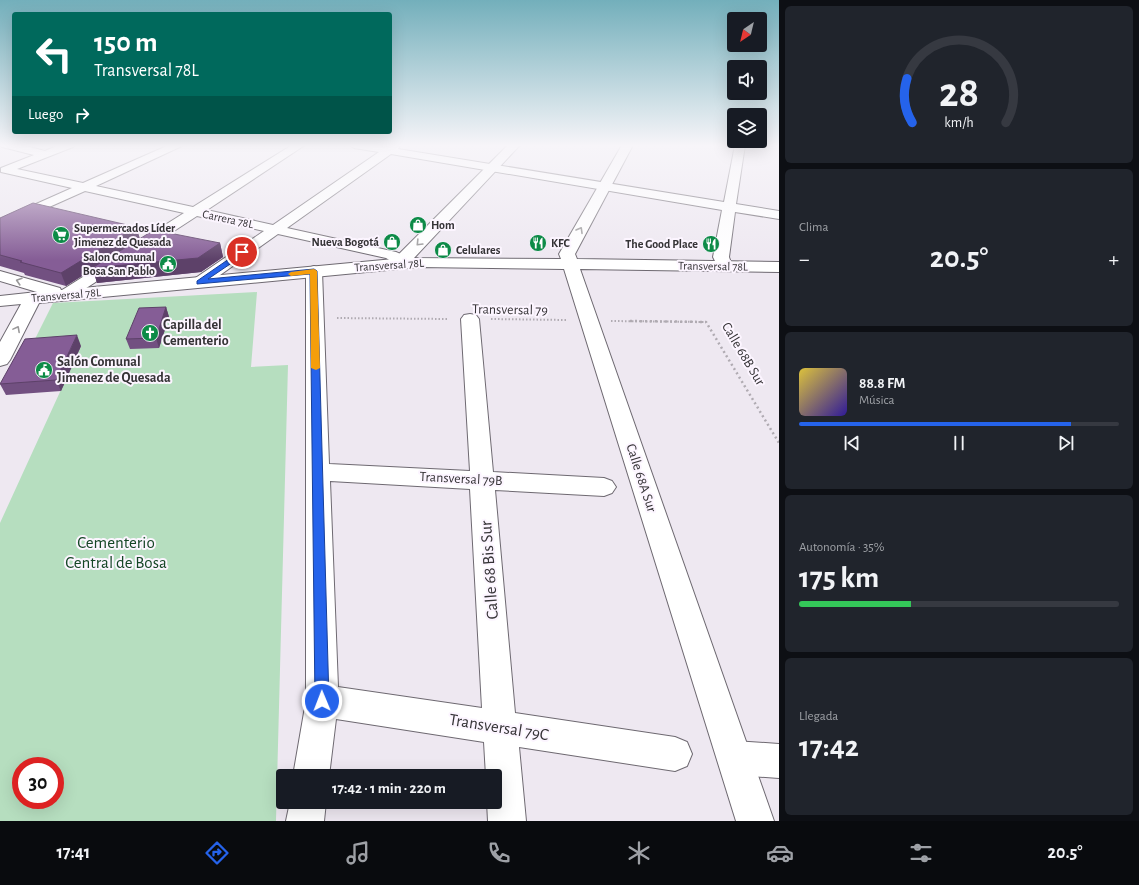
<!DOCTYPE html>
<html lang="es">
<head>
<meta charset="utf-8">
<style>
  body { margin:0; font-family:"Alegreya Sans",sans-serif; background:#20242c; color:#f1f3f6; height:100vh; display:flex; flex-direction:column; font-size:15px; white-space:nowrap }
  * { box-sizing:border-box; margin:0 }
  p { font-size:13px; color:#9ea1a6 }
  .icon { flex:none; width:22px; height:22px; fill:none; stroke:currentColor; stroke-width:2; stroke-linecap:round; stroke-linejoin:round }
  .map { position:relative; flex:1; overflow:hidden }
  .sheet { display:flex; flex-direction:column; gap:6px; padding:6px; background:#0d0f14; width:360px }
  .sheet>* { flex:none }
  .guide { position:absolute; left:12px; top:12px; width:380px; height:122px; border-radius:4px; box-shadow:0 4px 16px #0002; background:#00695c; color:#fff; overflow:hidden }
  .needle { width:26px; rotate:215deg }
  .tools { position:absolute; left:727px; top:12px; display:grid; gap:8px }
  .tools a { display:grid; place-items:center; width:40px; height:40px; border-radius:4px; background:#171b24; box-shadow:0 4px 16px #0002; font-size:20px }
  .speed { position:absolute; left:12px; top:757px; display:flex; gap:8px; font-size:20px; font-weight:700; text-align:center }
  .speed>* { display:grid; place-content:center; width:52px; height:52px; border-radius:50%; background:#171b24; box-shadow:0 4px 16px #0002; line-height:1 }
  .speed .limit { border:6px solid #d22; background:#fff; color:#111 }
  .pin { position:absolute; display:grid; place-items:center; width:34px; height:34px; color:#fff; margin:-17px; border:2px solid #fff; border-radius:50%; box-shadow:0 1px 4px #0007 }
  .me { position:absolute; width:44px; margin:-22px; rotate:359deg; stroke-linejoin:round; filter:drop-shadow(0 0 3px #0008) }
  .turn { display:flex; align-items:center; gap:14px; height:84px; padding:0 16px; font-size:18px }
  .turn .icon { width:52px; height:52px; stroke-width:2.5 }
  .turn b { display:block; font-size:28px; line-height:34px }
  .then { display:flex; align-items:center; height:38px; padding:0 16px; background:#0003; gap:8px; font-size:15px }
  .big { font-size:30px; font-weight:700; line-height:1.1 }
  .sheet .widget { flex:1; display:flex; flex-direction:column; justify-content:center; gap:6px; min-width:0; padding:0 14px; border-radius:6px; background:#20242c }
  .sheet .dial { align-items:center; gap:0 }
  .dial svg { height:104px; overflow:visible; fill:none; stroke:#363941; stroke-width:7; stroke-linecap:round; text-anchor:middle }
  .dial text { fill:#f1f3f6; stroke:none }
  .song { display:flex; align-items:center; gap:12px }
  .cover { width:48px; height:48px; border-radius:6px; background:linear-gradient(135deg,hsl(50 70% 55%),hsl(250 70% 35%)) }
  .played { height:4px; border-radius:2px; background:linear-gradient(90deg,#2563eb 85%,#363941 85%) }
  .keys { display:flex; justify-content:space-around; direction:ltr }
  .heat { display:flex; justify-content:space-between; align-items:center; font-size:22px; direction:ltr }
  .charge { height:6px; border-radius:3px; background:linear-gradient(90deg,#34c759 35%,#363941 0) }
  .trip { position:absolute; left:276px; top:769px; width:226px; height:40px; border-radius:4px; background:#171b24; box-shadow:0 4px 16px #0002; font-weight:700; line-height:40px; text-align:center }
  .tab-bar { display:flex; height:64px; justify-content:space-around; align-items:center; background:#090b0e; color:#9ea1a6 }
  .tab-bar .icon { width:28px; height:28px }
  .tab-bar .selected { color:#2563eb }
  .tab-bar b { font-size:18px; color:#f1f3f6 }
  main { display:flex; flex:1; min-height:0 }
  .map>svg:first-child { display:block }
  .green { fill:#b6debf; fill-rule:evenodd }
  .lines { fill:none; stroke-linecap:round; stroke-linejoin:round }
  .minor-casing { stroke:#6e6971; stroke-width:2 }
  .tertiary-casing { stroke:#6e6971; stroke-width:2 }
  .path-far1 { stroke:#b0abb2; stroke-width:2; stroke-dasharray:1.5 2; stroke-linecap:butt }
  .path { stroke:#b0abb2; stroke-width:2.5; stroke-dasharray:2 3; stroke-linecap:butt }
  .minor { fill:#fff; fill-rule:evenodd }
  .tertiary { fill:#fff; fill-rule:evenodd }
  .wall { fill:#725081 }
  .shaded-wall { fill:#5d4169 }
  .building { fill:#855d96; stroke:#5d4169 }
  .oneway { stroke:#9a999a }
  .route { fill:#2563eb; stroke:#184099 }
  .slow { fill:#f59e0b }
  .labels { text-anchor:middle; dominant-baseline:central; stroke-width:4; stroke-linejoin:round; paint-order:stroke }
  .far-street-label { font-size:12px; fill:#353336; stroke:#fcf5ff }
  .far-poi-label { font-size:12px; font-weight:bold; fill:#353336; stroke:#fcf5ff; text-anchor:start }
  .street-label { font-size:14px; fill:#353336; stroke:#fcf5ff }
  .poi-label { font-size:14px; font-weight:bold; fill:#353336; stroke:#fcf5ff; text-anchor:start }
  .near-park-label { font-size:17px; fill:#154626; stroke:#fcf5ff }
  .near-street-label { font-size:17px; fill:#353336; stroke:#fcf5ff }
</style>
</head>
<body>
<main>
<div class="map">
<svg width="779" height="821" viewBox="0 0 779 821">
  <rect width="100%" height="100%" fill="#eee8f1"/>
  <!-- green -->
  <path class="green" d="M 257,292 L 251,367 L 288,365 L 276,821 L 0,821 L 0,523 L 81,346 L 30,349 L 53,303 ZM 21,766 L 55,766 L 55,800 L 21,800 Z"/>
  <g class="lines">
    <!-- minor casing -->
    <g class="minor-casing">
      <g id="minor">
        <path d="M 1,145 L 22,145 L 45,151 L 59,145 L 74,145 L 73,147 L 17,169 L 83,183 L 169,145 L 184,145 L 96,186 L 193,207 L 292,145 L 305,145 L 207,210 L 273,225 L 379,152 L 354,148 L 349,145 L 376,145 L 387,147 L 389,145 L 398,145 L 399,147 L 398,149 L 724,202 L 735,145 L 745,145 L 736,204 L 779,211 L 779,219 L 735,212 L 729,257 L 732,266 L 729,269 L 724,271 L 719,269 L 713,257 L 722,210 L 391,154 L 287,228 L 396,252 C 403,255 405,256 408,263 L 405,266 L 400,268 L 395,266 L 391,261 L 386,258 L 278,234 L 206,285 L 200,287 L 194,285 L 192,282 L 194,279 L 264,231 L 197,216 L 71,298 L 65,300 L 59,298 L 57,295 L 59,292 L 184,213 L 85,191 L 0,229 L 0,220 L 72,188 L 1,172 L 1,168 L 34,155 L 2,147 Z"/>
        <path d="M 314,266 L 320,268 L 322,271 L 329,464 L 470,471 L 461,319 L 464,315 L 470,314 L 476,315 L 479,319 L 493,472 L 604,478 L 612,481 L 616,487 L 612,493 L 604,496 L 495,490 L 515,713 L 675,737 L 687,742 L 692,754 L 687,766 L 675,771 L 519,747 L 526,821 L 488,821 L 487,802 L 495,802 L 495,776 L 486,776 L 484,742 L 336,719 L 329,776 L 293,776 L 306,701 L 306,271 L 308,268 ZM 330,481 L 470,489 L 482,708 L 338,687 Z"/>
        <polygon points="734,741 779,744 779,778 734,775 722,770 717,758 722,746"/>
        <polygon points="290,802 326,802 324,821 286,821"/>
      </g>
    </g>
    <!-- tertiary casing -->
    <g class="tertiary-casing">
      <polygon id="tertiary" points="508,145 520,145 414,258 561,259 559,254 622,145 633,145 575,254 577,259 779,262 779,272 580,269 774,821 736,821 564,269 419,267 39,303 10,360 7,364 0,366 0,342 21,304 0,306 0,296 37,292 0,281 0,271 60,288 61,290 394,259"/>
    </g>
    <!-- path-far1 -->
    <g class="path-far1">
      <polyline points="337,318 448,319"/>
      <polyline points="491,319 566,320"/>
      <polyline points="611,321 706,322"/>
    </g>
    <!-- path -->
    <polyline class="path" points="630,321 706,322 779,443"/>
    <!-- minor -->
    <use href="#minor" class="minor"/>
    <!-- tertiary -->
    <use href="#tertiary" class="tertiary"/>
  </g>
  <!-- wall -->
  <g class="wall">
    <polygon points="0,218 136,227 140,239 220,243 223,257 201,272 97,283 93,269 66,286 25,275 24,273 0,266"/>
    <polygon points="166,307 169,317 159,348 130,349 126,339"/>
    <polygon points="81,346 61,391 6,395 0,384"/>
  </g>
  <!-- shaded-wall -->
  <g class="shaded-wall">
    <polygon points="136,227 140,239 220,243 223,257 201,272 97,283 93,269 66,286 61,273"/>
    <polygon points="166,307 169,317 159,348 156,338"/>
    <polygon points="77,335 81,346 61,391 56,380"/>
  </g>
  <!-- building -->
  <g class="building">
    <polygon points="33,203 136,227 61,273 20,262 22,261 0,255 0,218"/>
    <polygon points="154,230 220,243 198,258 92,268"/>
    <polygon points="166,307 156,338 126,339 139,308"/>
    <polygon points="77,335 56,380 0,384 25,339"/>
  </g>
  <!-- one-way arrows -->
  <defs><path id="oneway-chevron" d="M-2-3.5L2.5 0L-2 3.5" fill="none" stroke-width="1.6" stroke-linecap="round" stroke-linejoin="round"/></defs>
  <g class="oneway">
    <use href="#oneway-chevron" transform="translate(580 230) rotate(-60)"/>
    <use href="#oneway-chevron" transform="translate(419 243) rotate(134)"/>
    <use href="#oneway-chevron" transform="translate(19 281) rotate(-163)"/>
    <use href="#oneway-chevron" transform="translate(17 329) rotate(-62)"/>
  </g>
  <!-- sky -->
  <linearGradient id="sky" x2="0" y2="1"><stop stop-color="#73afbb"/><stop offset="0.56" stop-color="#f7f5f9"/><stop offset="1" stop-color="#f7f5f9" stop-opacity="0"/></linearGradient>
  <rect width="779" height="260" fill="url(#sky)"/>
  <!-- route -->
  <polygon class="route" points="242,250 245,251 245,254 208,279 314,269 317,271 329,701 327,706 322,708 317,706 315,701 310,274 197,284 197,281"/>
  <!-- slow -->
  <polygon class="slow" points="314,269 317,271 320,368 316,370 311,368 310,274 291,276 288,274 291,272"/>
  <!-- icons -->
  <defs>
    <g id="shop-disc" transform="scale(0.9)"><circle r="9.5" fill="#0d8b47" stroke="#fcf5ff"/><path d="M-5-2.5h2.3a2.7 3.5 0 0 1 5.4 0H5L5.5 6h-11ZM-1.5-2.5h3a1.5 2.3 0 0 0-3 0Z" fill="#fff"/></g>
    <g id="supermarket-disc" transform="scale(0.9)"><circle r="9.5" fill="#0d8b47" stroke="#fcf5ff"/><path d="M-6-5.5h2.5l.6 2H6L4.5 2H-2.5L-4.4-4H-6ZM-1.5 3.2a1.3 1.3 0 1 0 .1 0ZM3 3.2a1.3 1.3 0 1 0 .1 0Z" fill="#fff"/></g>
    <g id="restaurant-disc" transform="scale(0.9)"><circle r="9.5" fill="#0d8b47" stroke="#fcf5ff"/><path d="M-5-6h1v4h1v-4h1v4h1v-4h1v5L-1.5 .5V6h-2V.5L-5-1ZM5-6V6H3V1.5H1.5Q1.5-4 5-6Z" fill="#fff"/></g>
    <g id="civic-disc" transform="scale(0.9)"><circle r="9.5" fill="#0d8b47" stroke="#fcf5ff"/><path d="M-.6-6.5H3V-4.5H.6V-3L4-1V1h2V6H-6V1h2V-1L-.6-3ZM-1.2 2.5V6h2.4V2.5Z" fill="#fff"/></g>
    <g id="church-disc" transform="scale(0.9)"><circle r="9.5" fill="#0d8b47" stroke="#fcf5ff"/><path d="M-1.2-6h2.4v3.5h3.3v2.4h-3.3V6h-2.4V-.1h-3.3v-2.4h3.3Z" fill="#fff"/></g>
  </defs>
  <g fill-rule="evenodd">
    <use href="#shop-disc" x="418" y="225"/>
    <use href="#supermarket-disc" x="61" y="235"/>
    <use href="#shop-disc" x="392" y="242"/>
    <use href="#restaurant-disc" x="538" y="243"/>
    <use href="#restaurant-disc" x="711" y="244"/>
    <use href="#shop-disc" x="443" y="250"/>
    <use href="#civic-disc" x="168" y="264"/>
    <use href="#church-disc" x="150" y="333"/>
    <use href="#civic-disc" x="44" y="370"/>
  </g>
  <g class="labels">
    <!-- far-street labels -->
    <g class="far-street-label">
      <text transform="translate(228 219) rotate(12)">Carrera 78L</text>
      <text transform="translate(389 265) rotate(-4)">Transversal 78L</text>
      <text transform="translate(713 266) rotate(1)">Transversal 78L</text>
      <text transform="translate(66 295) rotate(-5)">Transversal 78L</text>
    </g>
    <!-- far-poi labels -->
    <g class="far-poi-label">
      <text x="431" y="225">Hom</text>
      <text x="74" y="228">Supermercados Líder<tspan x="74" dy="14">Jimenez de Quesada</tspan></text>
      <text x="379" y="242" text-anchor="end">Nueva Bogotá</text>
      <text x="551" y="243">KFC</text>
      <text x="698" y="244" text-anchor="end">The Good Place</text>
      <text x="456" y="250">Celulares</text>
      <text x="155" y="257" text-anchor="end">Salon Comunal<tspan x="155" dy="14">Bosa San Pablo</tspan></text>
    </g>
    <!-- street labels -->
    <g class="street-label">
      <text transform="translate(510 310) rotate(1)">Transversal 79</text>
      <text transform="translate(743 354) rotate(59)">Calle 68B Sur</text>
      <text transform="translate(641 478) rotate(72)">Calle 68A Sur</text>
      <text transform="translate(461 479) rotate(3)">Transversal 79B</text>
    </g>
    <!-- poi labels -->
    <g class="poi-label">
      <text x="163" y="325">Capilla del<tspan x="163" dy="16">Cementerio</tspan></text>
      <text x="57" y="362">Salón Comunal<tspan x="57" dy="16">Jimenez de Quesada</tspan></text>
    </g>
    <!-- near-park labels -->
    <g class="near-park-label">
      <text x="116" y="542">Cementerio<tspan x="116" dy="20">Central de Bosa</tspan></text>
    </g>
    <!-- near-street labels -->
    <g class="near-street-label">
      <text transform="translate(489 570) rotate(-94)">Calle 68 Bis Sur</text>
      <text transform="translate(499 727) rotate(9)">Transversal 79C</text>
    </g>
  </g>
</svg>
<div class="tools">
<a><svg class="needle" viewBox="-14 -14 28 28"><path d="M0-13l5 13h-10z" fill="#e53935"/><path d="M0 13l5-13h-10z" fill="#9ea1a6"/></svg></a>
<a><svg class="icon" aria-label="sound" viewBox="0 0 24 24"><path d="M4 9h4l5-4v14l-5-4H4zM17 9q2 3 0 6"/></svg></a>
<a><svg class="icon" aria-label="layers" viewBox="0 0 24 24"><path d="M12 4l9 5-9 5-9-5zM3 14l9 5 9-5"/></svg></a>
</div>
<div class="speed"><div class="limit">30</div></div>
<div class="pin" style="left:242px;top:252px;background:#d93025"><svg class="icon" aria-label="arrive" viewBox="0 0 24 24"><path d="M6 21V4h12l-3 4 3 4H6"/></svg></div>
<svg class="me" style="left:322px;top:701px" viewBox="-20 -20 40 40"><circle r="17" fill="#2563eb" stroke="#fff" stroke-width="3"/><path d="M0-11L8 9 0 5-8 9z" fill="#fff"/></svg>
<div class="trip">17:42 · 1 min · 220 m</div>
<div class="guide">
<div class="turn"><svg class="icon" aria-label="left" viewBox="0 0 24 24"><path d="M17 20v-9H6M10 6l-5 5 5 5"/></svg><div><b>150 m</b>Transversal 78L</div></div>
<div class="then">Luego<svg class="icon" aria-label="right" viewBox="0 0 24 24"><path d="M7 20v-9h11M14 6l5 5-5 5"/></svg></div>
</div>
</div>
<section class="sheet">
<div class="widget dial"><svg viewBox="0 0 100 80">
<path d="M14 69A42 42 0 1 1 86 69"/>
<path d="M14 69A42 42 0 0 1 10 35" stroke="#2563eb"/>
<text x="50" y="56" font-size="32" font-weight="700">28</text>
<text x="50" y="72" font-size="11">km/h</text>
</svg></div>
<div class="widget"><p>Clima</p>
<div class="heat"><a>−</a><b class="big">20.5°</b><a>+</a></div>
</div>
<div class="widget">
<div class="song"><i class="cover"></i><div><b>88.8 FM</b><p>Música</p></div></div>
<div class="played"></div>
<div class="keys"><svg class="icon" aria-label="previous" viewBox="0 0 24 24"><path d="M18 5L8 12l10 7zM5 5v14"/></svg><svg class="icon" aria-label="pause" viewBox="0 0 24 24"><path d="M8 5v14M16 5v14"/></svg><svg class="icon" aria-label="next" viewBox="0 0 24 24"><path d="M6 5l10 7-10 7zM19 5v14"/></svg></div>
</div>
<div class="widget"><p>Autonomía · 35%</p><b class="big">175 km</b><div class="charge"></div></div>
<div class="widget"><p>Llegada</p><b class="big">17:42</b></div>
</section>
</main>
<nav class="tab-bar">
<b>17:41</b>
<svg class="icon selected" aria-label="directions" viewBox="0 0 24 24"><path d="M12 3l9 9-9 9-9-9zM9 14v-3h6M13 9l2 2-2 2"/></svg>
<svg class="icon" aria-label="music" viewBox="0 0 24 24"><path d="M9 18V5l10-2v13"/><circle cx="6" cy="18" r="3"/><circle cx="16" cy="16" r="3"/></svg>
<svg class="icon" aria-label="phone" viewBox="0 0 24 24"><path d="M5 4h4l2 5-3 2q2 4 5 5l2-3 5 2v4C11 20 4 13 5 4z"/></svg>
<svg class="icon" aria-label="climate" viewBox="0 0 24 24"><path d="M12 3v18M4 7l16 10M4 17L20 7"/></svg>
<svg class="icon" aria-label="car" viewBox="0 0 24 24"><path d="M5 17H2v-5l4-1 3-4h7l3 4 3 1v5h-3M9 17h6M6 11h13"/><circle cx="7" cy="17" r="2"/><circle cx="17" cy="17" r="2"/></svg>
<svg class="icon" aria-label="filters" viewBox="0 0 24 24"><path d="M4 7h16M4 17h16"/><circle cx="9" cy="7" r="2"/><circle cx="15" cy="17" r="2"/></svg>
<b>20.5°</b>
</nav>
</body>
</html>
